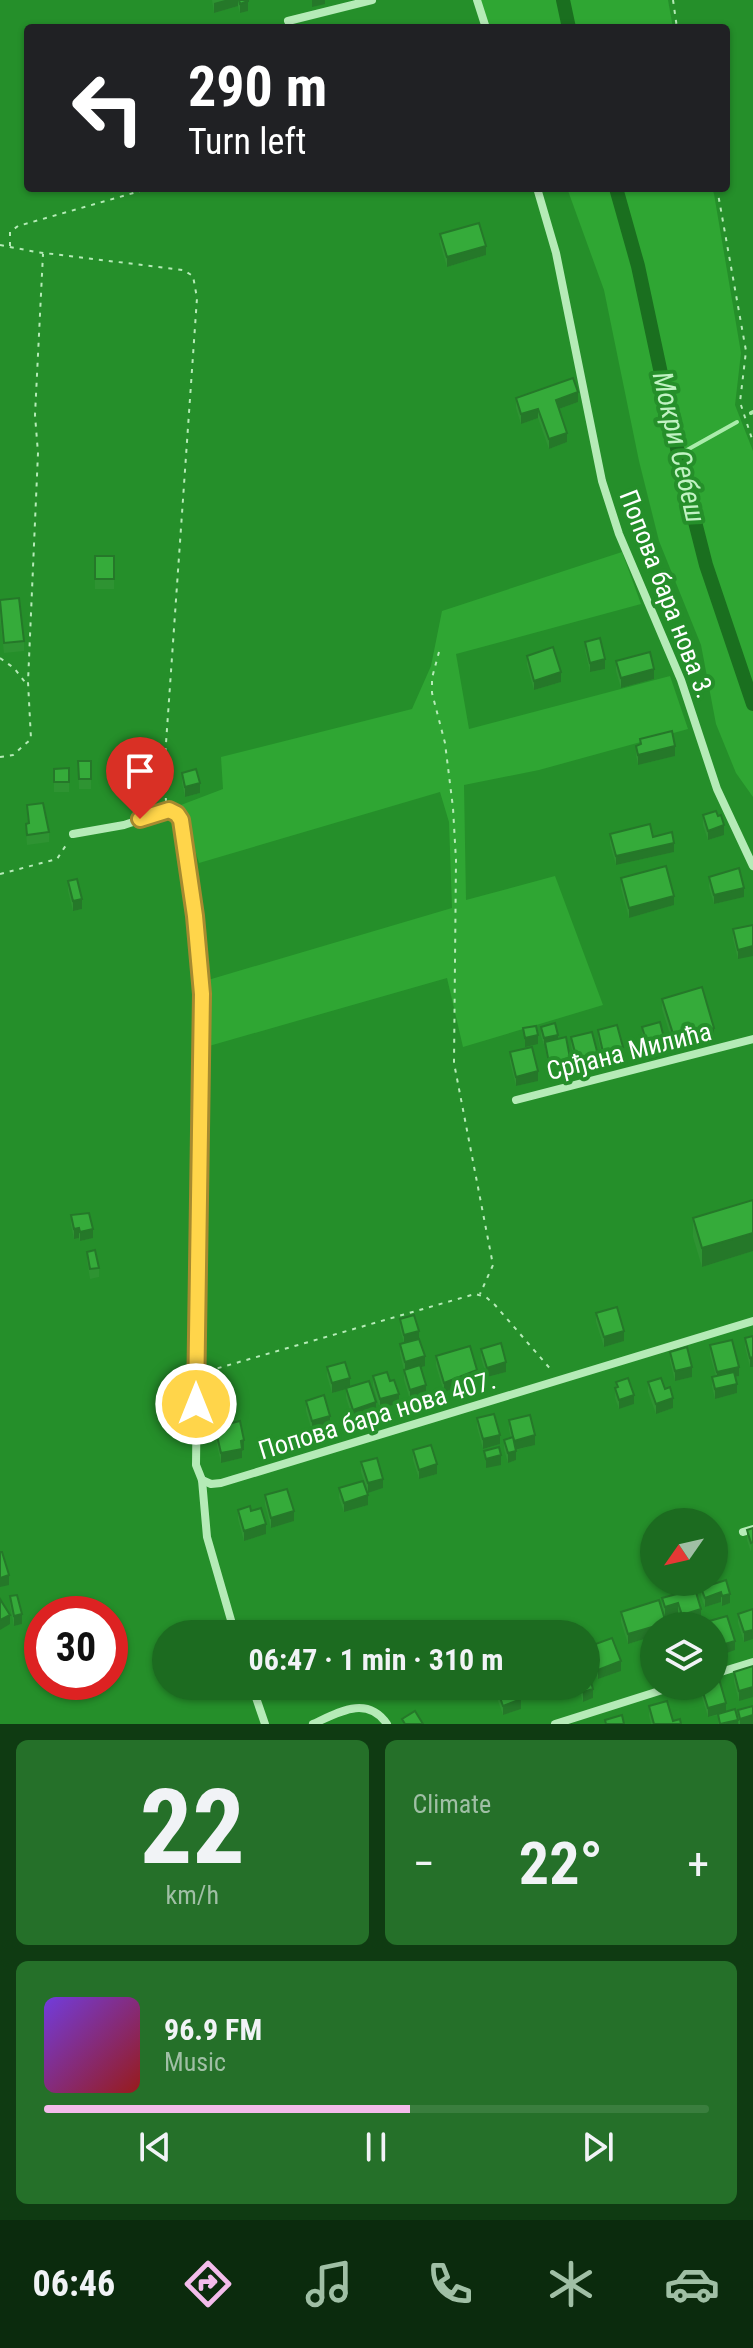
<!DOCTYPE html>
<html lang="en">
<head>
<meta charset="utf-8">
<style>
  body { margin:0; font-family:"Roboto Condensed",sans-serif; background:#257029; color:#f1f3f6; height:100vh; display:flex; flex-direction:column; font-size:30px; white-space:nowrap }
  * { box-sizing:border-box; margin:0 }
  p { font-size:26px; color:#a0bfa5 }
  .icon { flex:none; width:44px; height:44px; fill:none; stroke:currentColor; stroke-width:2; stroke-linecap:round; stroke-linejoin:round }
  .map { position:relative; height:1724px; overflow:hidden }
  .sheet { display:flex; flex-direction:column; gap:16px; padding:16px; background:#0f3b12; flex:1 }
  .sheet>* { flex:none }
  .guide { position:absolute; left:24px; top:24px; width:706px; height:168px; border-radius:8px; box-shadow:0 2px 6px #0004; background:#202124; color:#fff; overflow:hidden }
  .needle { width:52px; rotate:236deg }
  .fabs { position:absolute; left:640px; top:1508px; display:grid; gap:16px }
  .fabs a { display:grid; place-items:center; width:88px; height:88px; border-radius:50%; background:#1c6b20; box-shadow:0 2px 6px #0004; font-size:40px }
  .speed { position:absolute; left:24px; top:1596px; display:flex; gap:16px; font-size:40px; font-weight:700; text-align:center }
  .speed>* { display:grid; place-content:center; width:104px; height:104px; border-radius:50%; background:#1c6b20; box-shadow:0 2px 6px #0004; line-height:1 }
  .speed .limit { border:12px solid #d22; background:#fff; color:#111 }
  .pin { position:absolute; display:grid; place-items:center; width:68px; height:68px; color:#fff; margin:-82px -34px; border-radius:50% 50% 50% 0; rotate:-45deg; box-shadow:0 0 8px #0007 }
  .pin .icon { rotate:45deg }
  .me { position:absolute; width:88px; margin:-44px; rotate:0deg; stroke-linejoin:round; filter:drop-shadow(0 0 6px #0008) }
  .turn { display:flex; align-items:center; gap:28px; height:168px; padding:0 32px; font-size:36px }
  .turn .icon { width:104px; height:104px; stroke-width:2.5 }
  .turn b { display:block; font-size:56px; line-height:68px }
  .big { font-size:60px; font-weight:700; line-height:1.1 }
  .sheet .widget { flex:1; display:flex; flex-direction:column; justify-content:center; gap:12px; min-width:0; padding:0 28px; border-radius:12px; background:#257029 }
  .sheet .dial { align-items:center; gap:0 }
  .dial b { font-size:104px; line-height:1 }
  .song { display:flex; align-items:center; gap:24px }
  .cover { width:96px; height:96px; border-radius:12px; background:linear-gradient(135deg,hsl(260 70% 55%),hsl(0 70% 35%)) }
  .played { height:8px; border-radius:4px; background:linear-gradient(90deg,#f3bceb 55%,#3a7e3e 55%) }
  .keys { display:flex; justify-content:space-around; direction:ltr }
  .heat { display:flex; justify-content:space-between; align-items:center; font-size:44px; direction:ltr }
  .sheet .tiles { flex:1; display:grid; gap:16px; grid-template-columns:1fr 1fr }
  .widget:last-child { grid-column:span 2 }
  .trip { position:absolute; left:152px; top:1620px; width:448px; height:80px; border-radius:40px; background:#1c6b20; box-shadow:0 2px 6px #0004; font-weight:700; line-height:80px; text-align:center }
  .menu { display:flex; height:128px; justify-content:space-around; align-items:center; background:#0b2b0d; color:#a0bfa5 }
  .menu .icon { width:56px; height:56px }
  .menu .active { color:#f3bceb }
  .menu b { font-size:36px; color:#f1f3f6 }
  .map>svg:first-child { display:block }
  .green { fill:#2fa633 }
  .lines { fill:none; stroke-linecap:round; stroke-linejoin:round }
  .stream { stroke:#aaecab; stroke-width:4 }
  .canal { stroke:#1a6f1f; stroke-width:14 }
  .path { stroke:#b5ebb7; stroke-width:2; stroke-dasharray:4 6; stroke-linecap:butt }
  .street { stroke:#b5ebb7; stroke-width:8 }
  .wall { fill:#2e9332 }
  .shaded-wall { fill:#257829 }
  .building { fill:#35ab3a; stroke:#257829; stroke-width:2 }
  .route-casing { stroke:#a68a30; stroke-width:20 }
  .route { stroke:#ffd54a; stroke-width:14 }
  .labels { text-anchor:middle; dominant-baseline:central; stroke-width:8; stroke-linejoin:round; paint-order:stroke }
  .street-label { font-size:26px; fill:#fff; stroke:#258f2a }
  .water-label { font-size:28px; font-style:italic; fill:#c1f2c3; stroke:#258f2a }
</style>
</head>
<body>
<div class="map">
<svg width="753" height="1724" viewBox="0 0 753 1724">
  <rect width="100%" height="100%" fill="#258f2a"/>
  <!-- green -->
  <g class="green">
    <polygon points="477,0 668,0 673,28 486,28"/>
    <polygon points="567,188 712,188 714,194 741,353 735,405 753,451 753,797 736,773 716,724 701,645 659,541 639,461 604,290"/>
    <polygon points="622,552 641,604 456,654 469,729 670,676 688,729 539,770 464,785 466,900 555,876 603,1005 463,1047 447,978 209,1046 208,980 452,908 449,822 440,792 199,863 181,805 223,789 221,757 412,709 431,666 442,611"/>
  </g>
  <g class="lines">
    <!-- stream -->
    <g class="stream">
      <polyline points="751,413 753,412"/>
      <polyline points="678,455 737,422"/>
    </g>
    <!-- canal -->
    <g class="canal">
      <polyline points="563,0 569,28"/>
      <polyline points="616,188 638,266 681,467 706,565 753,704"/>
    </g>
    <!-- path -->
    <g class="path">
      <polyline points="673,0 677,28"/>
      <polyline points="717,188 746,351 740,402 753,442"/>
      <polyline points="0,245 36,252 183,270 193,276 197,298 164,772 166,801"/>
      <polyline points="10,246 10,232 18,226 151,188"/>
      <polyline points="439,652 432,678 432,693 445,743 453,808 456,860 454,1063 493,1265 480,1294"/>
      <polyline points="0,658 14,668 28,686"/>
      <polyline points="0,757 13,755 31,739 28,682 38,453 35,415 43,254"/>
      <polyline points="0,874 57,859 68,842"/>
      <polyline points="208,1371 475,1294 486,1297 495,1305 553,1372"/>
    </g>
    <!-- street -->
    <g class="street">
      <polyline points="477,0 486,28"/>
      <polyline points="288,21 372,0"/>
      <polyline points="537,188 556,253 602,481 619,534 681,680 717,789 753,866"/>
      <polyline points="73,834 124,825 169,810 177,814 181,820 195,916 202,994 196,1465 202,1480 207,1537 235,1634"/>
      <polyline points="516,1100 753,1039"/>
      <polyline points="202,1480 211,1484 221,1483 753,1321"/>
      <polyline points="743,1532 753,1529"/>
      <polyline points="714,1674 753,1662"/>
      <polyline points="252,1686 265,1724"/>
      <path d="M 313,1724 C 339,1712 367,1695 387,1724"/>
      <polyline points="555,1724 675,1686"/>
    </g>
  </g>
  <!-- wall -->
  <g class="wall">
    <polygon points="212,0 248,0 248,11 240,13 238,6 214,13"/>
    <polygon points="440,234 486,255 447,267 440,243"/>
    <polygon points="516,398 578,402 559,409 567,442 549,449 538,418 521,424 516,408"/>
    <rect x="95" y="556" width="19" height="33"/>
    <polygon points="0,600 24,641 24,651 4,653 0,619"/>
    <polygon points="585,642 605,669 590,672 585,651"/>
    <polygon points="527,656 561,682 534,690 527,665"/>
    <polygon points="616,661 654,679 621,688 616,671"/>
    <polygon points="640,739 675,756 638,765 636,755 636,746 640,744"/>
    <polygon points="78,761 91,761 91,789 79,789"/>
    <polygon points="69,768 69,792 54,792 54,769"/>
    <polygon points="182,773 200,793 185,797 182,783"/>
    <polygon points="27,805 49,832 49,842 27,845 26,833 26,824 28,823"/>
    <polygon points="703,815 718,816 724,835 708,840 703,825"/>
    <polygon points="610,834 653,837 674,852 616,865 610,844"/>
    <polygon points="709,877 744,897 714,904 709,887"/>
    <polygon points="621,878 674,905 629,918 621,888"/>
    <polygon points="68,881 82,909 73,911 68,891"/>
    <polygon points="753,925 738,959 733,939 733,929"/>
    <polygon points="662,999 714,1038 675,1050 662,1009"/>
    <polygon points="541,1027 558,1039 570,1067 549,1072 545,1048 541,1036"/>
    <polygon points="642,1027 666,1055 649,1060 642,1037"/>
    <polygon points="598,1030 623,1057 603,1061 598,1039"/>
    <polygon points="571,1037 598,1065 577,1070 571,1046"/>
    <polygon points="510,1052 538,1081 516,1086 510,1062"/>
    <polygon points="753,1200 753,1251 702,1267 693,1237 693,1218"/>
    <polygon points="71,1215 93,1238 80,1241 79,1238 74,1239 71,1225"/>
    <polygon points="87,1252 99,1268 99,1277 90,1279 87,1261"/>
    <polygon points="596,1313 624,1341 604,1347 596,1322"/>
    <polygon points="400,1319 419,1339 425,1366 421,1367 426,1395 410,1400 404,1380 404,1370 400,1354 400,1344 404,1343 400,1329"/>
    <polygon points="753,1336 753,1367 750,1367 745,1347 745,1338"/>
    <polygon points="710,1345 739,1376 736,1377 737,1393 715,1399 712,1387 712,1377 716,1376 710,1355"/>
    <polygon points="481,1349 506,1372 487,1377 481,1358"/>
    <polygon points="670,1352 692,1377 675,1381 670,1361"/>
    <polygon points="436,1356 477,1380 444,1392 436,1366"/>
    <polygon points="327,1367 350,1387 376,1412 353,1419 346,1398 346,1389 332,1393 327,1376"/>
    <polygon points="373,1376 390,1381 399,1403 380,1409 373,1386"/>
    <polygon points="616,1382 634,1404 619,1409 615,1398"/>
    <polygon points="648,1382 665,1389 673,1408 656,1414 648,1392"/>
    <polygon points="306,1401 330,1425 312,1431 306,1411"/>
    <polygon points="477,1418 500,1444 483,1449 477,1427"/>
    <polygon points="509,1420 535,1445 516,1450 516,1460 508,1463 504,1449 504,1440 511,1438 509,1430"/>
    <polygon points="215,1427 244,1450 242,1451 242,1458 221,1463 215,1436"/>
    <polygon points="413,1450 437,1474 419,1479 413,1460"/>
    <polygon points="361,1462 383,1488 368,1493 361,1472"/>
    <polygon points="339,1488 368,1505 344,1512 339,1498"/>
    <polygon points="265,1495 294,1521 271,1528 265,1505"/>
    <polygon points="238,1510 251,1511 266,1534 244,1541 238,1519"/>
    <polygon points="753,1528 751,1552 747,1540 747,1530"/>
    <polygon points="701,1588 730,1594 730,1603 722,1606 721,1602 705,1607 701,1597"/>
    <polygon points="10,1596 22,1624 14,1626 10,1606"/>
    <polygon points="662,1598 701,1609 701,1619 682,1625 678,1613 665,1616 662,1607"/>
    <polygon points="753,1609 753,1639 744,1642 738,1623 738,1614"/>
    <polygon points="621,1612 666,1626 654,1626 654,1636 628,1644 621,1622"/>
    <polygon points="590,1646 621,1671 598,1679 590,1656"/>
    <polygon points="753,1666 739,1701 734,1682 734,1672"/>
    <polygon points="496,1686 521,1709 503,1715 496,1695"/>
    <polygon points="578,1686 586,1686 593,1698 583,1702"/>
    <polygon points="701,1686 726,1712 738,1720 738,1710 753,1724 739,1724 738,1720 738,1724 718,1724 718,1715 708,1717 701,1694"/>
    <polygon points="649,1706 673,1721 681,1724 651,1724 649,1716"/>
  </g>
  <!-- shaded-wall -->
  <g class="shaded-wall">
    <polygon points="225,0 238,0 238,6 214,13 214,3"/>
    <polygon points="312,0 325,0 325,4 312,7"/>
    <polygon points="248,1 248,11 240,13 240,4"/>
    <polygon points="486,246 486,255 447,267 447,257"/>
    <polygon points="578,392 578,402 556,410 556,400"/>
    <polygon points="538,409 538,418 521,424 521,414"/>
    <polygon points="567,433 567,442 549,449 549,439"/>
    <polygon points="605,659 605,669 590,672 590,663"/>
    <polygon points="654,669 654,679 621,688 621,678"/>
    <polygon points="561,672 561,682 534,690 534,681"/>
    <polygon points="675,746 675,756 638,765 638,755"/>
    <polygon points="200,783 200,793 185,797 185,787"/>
    <polygon points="724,825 724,835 708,840 708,831"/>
    <polygon points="674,843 674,852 616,865 616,856"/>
    <polygon points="744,888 744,897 714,904 714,895"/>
    <polygon points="674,896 674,905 629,918 629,908"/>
    <polygon points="82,899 82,909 73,911 73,901"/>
    <polygon points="753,946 753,956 738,959 738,950"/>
    <polygon points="714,1028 714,1038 675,1050 675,1040"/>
    <polygon points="538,1035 538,1044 525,1047 525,1038"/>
    <polygon points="558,1035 558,1044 545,1042 544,1048 544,1038"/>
    <polygon points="666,1046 666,1055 649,1060 649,1050"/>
    <polygon points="623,1047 623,1057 603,1061 603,1052"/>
    <polygon points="598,1055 598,1065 577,1070 577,1060"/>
    <polygon points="570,1058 570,1067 549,1072 549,1063"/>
    <polygon points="538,1071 538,1081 516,1086 516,1077"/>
    <polygon points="79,1228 79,1238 74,1239 74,1229"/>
    <polygon points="93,1229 93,1238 80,1241 80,1232"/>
    <polygon points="753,1233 753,1251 702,1267 702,1248"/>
    <polygon points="419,1331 419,1341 404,1345 404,1335"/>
    <polygon points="624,1331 624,1341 604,1347 604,1337"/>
    <polygon points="425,1356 425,1366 405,1372 405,1362"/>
    <polygon points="753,1357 753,1367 750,1367 750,1358"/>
    <polygon points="506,1362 506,1372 487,1377 487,1368"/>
    <polygon points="692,1367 692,1377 675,1381 675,1371"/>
    <polygon points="739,1367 739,1376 717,1381 717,1372"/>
    <polygon points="477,1370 477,1380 444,1392 444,1383"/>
    <polygon points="350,1378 350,1388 332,1393 332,1383"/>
    <polygon points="737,1384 737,1393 715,1399 715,1389"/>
    <polygon points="426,1385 426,1395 410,1400 410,1390"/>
    <polygon points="399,1394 399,1403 380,1409 380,1399"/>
    <polygon points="634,1395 634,1404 619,1409 619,1400"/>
    <polygon points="673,1398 673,1408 656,1414 656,1404"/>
    <polygon points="376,1402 376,1412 353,1419 353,1410"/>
    <polygon points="330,1416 330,1425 312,1431 312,1421"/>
    <polygon points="500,1435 500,1444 483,1449 483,1439"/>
    <polygon points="535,1435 535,1445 514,1450 514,1441"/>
    <polygon points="244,1440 244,1450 242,1451 242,1458 221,1463 221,1453 241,1441"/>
    <polygon points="516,1451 516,1460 508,1463 508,1453"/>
    <polygon points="501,1455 501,1465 486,1468 486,1459"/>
    <polygon points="437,1464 437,1474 419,1479 419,1470"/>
    <polygon points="383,1479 383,1488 368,1493 368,1483"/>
    <polygon points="368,1495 368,1505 344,1512 344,1503"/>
    <polygon points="294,1511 294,1521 271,1528 271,1518"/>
    <polygon points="266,1524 266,1534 244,1541 244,1531"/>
    <polygon points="9,1575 9,1585 0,1587 0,1578"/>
    <polygon points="721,1592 721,1602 705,1607 705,1598"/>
    <polygon points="730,1594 730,1603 722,1606 722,1596"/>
    <polygon points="678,1603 678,1613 665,1616 665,1607"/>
    <polygon points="701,1609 701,1619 682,1625 682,1615"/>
    <polygon points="22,1614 22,1624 14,1626 14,1616"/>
    <polygon points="10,1615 10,1624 0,1630 0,1620"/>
    <polygon points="654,1626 654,1636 628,1644 628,1634"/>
    <polygon points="753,1630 753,1639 744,1642 744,1632"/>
    <polygon points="735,1641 735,1650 715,1657 715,1647"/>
    <polygon points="621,1661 621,1671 598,1679 598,1670"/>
    <polygon points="753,1687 753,1697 739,1701 739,1691"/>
    <polygon points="593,1689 593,1698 583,1702 583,1692"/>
    <polygon points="521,1699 521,1709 503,1715 503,1706"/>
    <polygon points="726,1703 726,1712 708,1717 708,1708"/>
    <polygon points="753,1715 753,1724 740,1724 740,1719"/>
    <polygon points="738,1720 738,1724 723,1724"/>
  </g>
  <!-- building -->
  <g class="building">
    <polygon points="239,0 248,0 248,1 240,4"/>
    <polygon points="479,223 486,246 447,257 440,234"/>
    <polygon points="573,378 578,392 556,400 567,433 549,439 538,409 521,414 516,398"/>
    <rect x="95" y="556" width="19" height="23"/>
    <polygon points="19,598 24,641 4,643 0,600"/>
    <polygon points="600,638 605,659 590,663 585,642"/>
    <polygon points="553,647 561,672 534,681 527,656"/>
    <polygon points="650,652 654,669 621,678 616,661"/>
    <polygon points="672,731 675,746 638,755 636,746 641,744 640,739"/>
    <polygon points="78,761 91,761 91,779 79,779"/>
    <polygon points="69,768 69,782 54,782 54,769"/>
    <polygon points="196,769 200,783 185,787 182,773"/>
    <polygon points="43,803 49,832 27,835 26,824 29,823 27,805"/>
    <polygon points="716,811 718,816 721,815 724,825 708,831 703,815"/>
    <polygon points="650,824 653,837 672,832 674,843 616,856 610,834"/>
    <polygon points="666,866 674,896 629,908 621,878"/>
    <polygon points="739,868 744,888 714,895 709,877"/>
    <polygon points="77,879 82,899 73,901 68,881"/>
    <polygon points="753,925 753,946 738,950 733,929"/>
    <polygon points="702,987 714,1028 675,1040 662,999"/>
    <polygon points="660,1022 666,1046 649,1050 642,1027"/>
    <polygon points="555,1023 558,1035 544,1038 541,1027"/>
    <polygon points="617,1025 623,1047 603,1052 598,1030"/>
    <polygon points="536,1026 538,1035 525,1038 523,1028"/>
    <polygon points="592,1032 598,1055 577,1060 571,1037"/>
    <polygon points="566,1037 570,1058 549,1063 545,1042"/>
    <polygon points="532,1047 538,1071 516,1077 510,1052"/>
    <polygon points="753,1200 753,1233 702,1248 693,1218"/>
    <polygon points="89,1213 93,1229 80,1232 79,1228 74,1229 71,1215"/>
    <polygon points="95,1250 99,1268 90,1269 87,1252"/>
    <polygon points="617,1307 624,1331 604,1337 596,1313"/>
    <polygon points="414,1315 419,1331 404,1335 400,1319"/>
    <polygon points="753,1336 753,1357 750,1358 745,1338"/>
    <polygon points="419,1339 425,1356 405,1362 400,1344"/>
    <polygon points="732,1340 739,1367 717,1372 710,1345"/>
    <polygon points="501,1343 506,1362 487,1368 481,1349"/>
    <polygon points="470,1346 477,1370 444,1383 436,1356"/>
    <polygon points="687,1347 692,1367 675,1371 670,1352"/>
    <polygon points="345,1362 350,1378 332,1383 327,1367"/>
    <polygon points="420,1365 426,1385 410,1390 404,1370"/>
    <polygon points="387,1372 390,1381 394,1380 399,1394 380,1399 373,1376"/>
    <polygon points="734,1372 737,1384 715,1389 712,1377"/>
    <polygon points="628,1378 634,1395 619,1400 615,1388 618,1387 616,1382"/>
    <polygon points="661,1378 665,1389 670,1387 673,1398 656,1404 648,1382"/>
    <polygon points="369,1381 376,1402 353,1410 346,1388"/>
    <polygon points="324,1395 330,1416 312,1421 306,1401"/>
    <polygon points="494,1414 500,1435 483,1439 477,1418"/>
    <polygon points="530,1415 535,1435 514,1441 509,1420"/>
    <polygon points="240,1421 244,1440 241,1441 242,1449 221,1453 215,1427"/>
    <polygon points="513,1437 516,1451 508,1453 504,1440"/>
    <polygon points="431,1445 437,1464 419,1470 413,1450"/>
    <polygon points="499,1447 501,1455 486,1459 484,1451"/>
    <polygon points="377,1458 383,1479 368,1483 361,1462"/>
    <polygon points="363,1481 368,1495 344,1503 339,1488"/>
    <polygon points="287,1489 294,1511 271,1518 265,1495"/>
    <polygon points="250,1506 251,1511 261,1508 266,1524 244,1531 238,1510"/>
    <polygon points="753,1528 753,1542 751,1543 747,1530"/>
    <polygon points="0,1552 2,1552 9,1575 0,1578"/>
    <polygon points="726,1580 730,1594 722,1596 721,1592 705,1598 701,1588"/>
    <polygon points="695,1589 701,1609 682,1615 678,1603 665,1607 662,1598"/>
    <polygon points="17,1595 22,1614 14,1616 10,1596"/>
    <polygon points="0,1599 10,1615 0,1620"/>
    <polygon points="659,1600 666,1623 628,1634 621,1612"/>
    <polygon points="753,1609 753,1630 744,1632 738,1614"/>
    <polygon points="727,1616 735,1641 715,1647 714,1626 708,1626 706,1622"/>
    <polygon points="612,1638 621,1661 598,1670 590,1646"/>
    <polygon points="753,1666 753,1687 739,1691 734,1672"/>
    <polygon points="589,1675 593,1689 583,1692 581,1686 586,1686 586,1676"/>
    <polygon points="719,1679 726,1703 708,1708 701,1686 714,1686 714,1680"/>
    <polygon points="496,1686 516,1686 521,1699 503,1706"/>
    <polygon points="667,1701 673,1721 680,1719 681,1724 654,1724 649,1706"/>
    <polygon points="753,1706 753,1715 740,1719 738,1710"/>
    <polygon points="735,1709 738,1720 720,1724 718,1714"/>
    <polygon points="415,1711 423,1724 405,1724 402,1719"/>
    <polygon points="622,1715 624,1724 606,1724 605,1720"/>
  </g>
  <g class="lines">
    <!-- route casing -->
    <g class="route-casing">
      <polyline id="route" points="140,819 169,810 177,814 181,820 195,916 202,994 196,1404"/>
    </g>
    <!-- route -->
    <use href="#route" class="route"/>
  </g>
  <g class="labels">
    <!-- street labels -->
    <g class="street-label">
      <text transform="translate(667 594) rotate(69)">Попова бара нова 3.</text>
      <text transform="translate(629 1051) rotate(-14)">Срђана Милића</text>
      <text transform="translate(377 1415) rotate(-17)">Попова бара нова 407.</text>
    </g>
    <!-- water labels -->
    <g class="water-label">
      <text transform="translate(679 447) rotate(77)">Мокри Себеш</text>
    </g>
  </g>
</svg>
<div class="fabs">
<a><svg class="needle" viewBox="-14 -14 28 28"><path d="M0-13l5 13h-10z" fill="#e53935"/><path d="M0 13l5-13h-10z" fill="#a0bfa5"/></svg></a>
<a><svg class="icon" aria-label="layers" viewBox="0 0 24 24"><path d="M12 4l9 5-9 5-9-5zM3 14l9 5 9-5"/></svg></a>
</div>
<div class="speed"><div class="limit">30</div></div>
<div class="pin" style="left:140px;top:819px;background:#d93025"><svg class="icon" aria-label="arrive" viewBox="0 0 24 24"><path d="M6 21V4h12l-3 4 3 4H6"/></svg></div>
<svg class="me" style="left:196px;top:1404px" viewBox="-20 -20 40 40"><circle r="17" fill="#ffd54a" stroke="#fff" stroke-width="3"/><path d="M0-11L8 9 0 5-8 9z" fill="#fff"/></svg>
<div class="trip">06:47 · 1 min · 310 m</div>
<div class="guide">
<div class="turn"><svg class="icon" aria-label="left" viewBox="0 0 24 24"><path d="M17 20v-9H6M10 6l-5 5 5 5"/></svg><div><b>290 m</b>Turn left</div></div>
</div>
</div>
<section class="sheet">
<div class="tiles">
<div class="widget dial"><b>22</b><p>km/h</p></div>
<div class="widget"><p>Climate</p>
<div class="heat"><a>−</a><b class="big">22°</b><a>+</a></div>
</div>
<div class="widget">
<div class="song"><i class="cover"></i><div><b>96.9 FM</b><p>Music</p></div></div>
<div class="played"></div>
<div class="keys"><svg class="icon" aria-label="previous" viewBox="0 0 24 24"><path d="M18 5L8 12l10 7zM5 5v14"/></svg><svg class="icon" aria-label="pause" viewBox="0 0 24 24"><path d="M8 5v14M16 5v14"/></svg><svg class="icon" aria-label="next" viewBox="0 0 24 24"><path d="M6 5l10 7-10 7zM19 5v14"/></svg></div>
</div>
</div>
</section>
<nav class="menu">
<b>06:46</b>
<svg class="icon active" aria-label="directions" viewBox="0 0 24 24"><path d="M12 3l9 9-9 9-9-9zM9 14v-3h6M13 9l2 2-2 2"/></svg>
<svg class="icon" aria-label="music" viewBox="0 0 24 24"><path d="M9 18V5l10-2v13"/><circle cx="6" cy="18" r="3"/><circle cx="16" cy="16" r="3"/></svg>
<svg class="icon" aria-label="phone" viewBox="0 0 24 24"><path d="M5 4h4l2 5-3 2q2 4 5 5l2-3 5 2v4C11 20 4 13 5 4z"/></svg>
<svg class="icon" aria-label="climate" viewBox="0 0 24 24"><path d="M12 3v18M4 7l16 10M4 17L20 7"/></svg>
<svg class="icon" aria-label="car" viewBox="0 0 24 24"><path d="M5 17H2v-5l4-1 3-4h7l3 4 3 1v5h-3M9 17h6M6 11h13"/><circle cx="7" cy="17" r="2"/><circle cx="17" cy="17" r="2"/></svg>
</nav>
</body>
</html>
